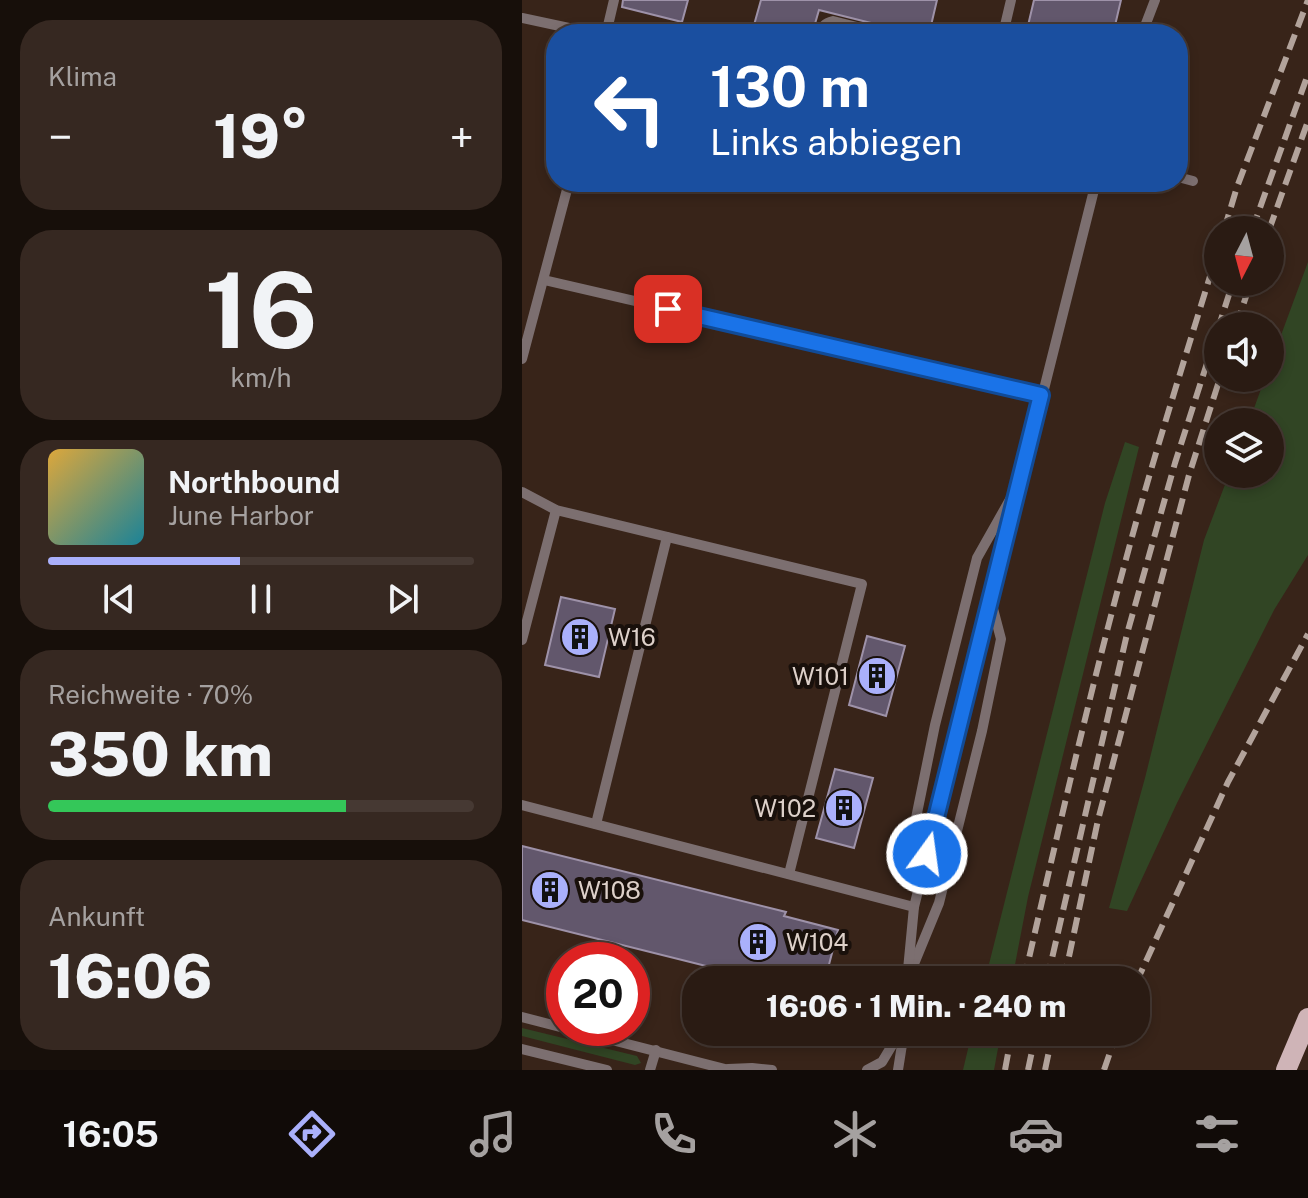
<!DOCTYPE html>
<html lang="de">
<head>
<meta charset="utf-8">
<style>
  body { margin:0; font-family:"Public Sans",sans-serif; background:#362821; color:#f1f3f6; height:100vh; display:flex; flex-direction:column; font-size:30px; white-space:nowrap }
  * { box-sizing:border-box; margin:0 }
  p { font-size:26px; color:#a5a1a0 }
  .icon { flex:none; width:44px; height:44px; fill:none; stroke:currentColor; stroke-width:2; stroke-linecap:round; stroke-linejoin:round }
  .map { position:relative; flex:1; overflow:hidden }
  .details { display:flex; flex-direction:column; gap:20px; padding:20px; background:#170f0a; width:522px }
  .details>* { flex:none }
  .hud { position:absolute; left:24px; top:24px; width:642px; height:168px; border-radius:32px; box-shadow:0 4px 12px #0003,0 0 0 2px #463933; background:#1a4fa0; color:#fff; overflow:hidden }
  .needle { width:52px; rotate:186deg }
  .tools { position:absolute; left:682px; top:216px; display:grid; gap:16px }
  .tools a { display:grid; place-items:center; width:80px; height:80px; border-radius:50%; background:#2a1b13; box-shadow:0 4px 12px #0003,0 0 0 2px #463933; font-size:40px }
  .speed { position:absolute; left:24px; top:942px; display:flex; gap:16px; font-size:40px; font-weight:700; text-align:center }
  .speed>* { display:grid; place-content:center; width:104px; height:104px; border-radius:50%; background:#2a1b13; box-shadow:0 4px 12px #0003,0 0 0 2px #463933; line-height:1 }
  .speed .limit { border:12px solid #d22; background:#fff; color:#111 }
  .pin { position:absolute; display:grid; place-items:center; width:68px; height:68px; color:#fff; margin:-34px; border-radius:16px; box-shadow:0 4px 12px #0006 }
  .me { position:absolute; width:88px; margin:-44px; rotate:14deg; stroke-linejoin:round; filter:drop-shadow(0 0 6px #0008) }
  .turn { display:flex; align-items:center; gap:28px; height:168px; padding:0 32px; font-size:36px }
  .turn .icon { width:104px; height:104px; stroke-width:2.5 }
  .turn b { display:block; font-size:56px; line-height:68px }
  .big { font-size:60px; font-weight:800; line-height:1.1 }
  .details .widget { flex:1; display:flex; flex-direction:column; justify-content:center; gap:12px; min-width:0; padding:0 28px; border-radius:32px; background:#362821 }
  .details .dial { align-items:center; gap:0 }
  .dial b { font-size:104px; line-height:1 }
  .song { display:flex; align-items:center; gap:24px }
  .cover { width:96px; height:96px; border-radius:12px; background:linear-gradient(135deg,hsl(40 70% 55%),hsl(190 70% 35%)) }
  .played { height:8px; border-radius:4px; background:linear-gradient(90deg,#aab0fb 45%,#463933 45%) }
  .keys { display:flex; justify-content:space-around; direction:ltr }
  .heat { display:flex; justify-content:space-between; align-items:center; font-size:44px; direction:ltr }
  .charge { height:12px; border-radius:6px; background:linear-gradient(90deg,#34c759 70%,#463933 0) }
  .trip { position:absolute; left:160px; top:966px; width:468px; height:80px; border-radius:32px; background:#2a1b13; box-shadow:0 4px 12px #0003,0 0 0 2px #463933; font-weight:800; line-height:80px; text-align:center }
  .menu { display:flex; height:128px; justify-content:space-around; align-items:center; background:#110b08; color:#a5a1a0 }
  .menu .icon { width:56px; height:56px }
  .menu .on { color:#aab0fb }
  .menu b { font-size:36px; color:#f1f3f6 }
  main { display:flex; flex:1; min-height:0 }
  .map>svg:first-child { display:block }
  .green { fill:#314524 }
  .building { fill:#62576c; stroke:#9e92a9; stroke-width:2 }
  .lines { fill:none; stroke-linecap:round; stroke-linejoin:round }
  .lane { stroke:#7c6f70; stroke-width:10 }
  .primary { stroke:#cfb4b7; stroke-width:20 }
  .rail { stroke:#b2a39b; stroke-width:6; stroke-dasharray:16 8; stroke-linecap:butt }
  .route-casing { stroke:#114b97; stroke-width:20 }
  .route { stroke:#1a73e8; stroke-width:14 }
  .labels { text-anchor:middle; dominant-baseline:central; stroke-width:8; stroke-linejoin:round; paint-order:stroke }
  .poi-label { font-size:24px; fill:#ddd0c9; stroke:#19100b; text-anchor:start }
</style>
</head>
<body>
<main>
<section class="details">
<div class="widget"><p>Klima</p>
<div class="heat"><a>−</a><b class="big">19°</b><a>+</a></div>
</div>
<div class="widget dial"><b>16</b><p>km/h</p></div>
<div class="widget">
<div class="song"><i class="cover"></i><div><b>Northbound</b><p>June Harbor</p></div></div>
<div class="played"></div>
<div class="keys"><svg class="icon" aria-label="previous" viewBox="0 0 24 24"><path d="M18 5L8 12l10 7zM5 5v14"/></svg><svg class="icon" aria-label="pause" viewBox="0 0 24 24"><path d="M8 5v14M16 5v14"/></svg><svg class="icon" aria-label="next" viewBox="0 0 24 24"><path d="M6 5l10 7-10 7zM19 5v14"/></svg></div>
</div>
<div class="widget"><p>Reichweite · 70%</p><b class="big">350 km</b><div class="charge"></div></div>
<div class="widget"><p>Ankunft</p><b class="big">16:06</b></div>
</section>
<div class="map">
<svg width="786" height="1070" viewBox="0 0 786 1070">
  <rect width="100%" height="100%" fill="#382419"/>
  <!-- green -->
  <g class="green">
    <polygon points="786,262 786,555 752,610 655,803 605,911 587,908 623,778 682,540 707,474 748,474 748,422 727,422 743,378 748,378 748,365"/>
    <polygon points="603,442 617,447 506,897 490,980 463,980 583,503"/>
    <polygon points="0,1028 115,1056 119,1063 113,1065 0,1036"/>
    <polygon points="450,1032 479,1032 472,1070 441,1070"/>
  </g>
  <!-- building -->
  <g class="building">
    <polygon points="101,0 166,0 160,22 100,7"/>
    <polygon points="239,0 415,0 407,34 393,34 297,10 290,34 267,34 232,25"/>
    <polygon points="512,0 599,0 591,34 504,34"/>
    <polygon points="39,597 93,609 77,677 23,665"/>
    <polygon points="345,636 383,646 364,716 327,705"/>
    <polygon points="313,769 351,778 332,848 294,838"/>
    <polygon points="0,846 264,912 262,916 316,930 303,980 240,980 0,920"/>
  </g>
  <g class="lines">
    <!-- lane -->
    <g class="lane">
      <polyline points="0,18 75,34"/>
      <polyline points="84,34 92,0"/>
      <path d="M 298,34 C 300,26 303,23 311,21 L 363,34"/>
      <polyline points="481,34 489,0"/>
      <polyline points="620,34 633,0"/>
      <polyline points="656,177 671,181"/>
      <polyline points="22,280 519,395"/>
      <polyline points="0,359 47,182"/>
      <polyline points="0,492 34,510 340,584 267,874"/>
      <polyline points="0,640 34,510"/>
      <polyline points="0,805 392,907"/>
      <polyline points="74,824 145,537"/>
      <polyline points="405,854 393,823 413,725 455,558 490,496"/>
      <polyline points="389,971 417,903 460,731 479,639 469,601"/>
      <polyline points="385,980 392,907 574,182"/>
      <polyline points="0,1017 42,1028"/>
      <polyline points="43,1028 207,1070"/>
      <polyline points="0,1049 85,1070"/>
      <polyline points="206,1069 230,1068 250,1070"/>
      <polyline points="128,1070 134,1050"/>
      <polyline points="345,1070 360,1062 378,1032"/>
      <polyline points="376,1070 382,1032"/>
    </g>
    <!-- primary -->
    <polyline class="primary" points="764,1070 786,1018"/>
    <!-- rail -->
    <g class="rail">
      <polyline points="702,230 715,187 786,0"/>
      <polyline points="730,230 786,74"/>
      <polyline points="747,230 786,121"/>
      <polyline points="714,326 729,282"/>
      <path d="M 502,980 C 535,836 568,691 607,548 C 634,448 666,349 696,250"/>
      <polyline points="525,980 605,634 653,463 711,282"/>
      <polyline points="542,980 576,820 667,475 698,378"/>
      <polyline points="614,983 706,782 786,634"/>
      <polyline points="483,1070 490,1032"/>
      <polyline points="506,1070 514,1032"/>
      <polyline points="523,1070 531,1032"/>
      <polyline points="582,1070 595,1032"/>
    </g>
  </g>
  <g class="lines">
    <!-- route casing -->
    <g class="route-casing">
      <polyline id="route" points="146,309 519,395 405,854"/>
    </g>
    <!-- route -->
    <use href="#route" class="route"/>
  </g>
  <!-- icons -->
  <defs>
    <g id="building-disc" transform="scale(2)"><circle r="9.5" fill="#aab0fb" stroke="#19100b"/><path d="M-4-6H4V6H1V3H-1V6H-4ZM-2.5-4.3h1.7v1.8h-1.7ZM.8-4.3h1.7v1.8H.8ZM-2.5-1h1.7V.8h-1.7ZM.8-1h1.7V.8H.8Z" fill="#111"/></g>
  </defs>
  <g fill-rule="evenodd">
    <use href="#building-disc" x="58" y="637"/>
    <use href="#building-disc" x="355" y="676"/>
    <use href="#building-disc" x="322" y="808"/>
    <use href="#building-disc" x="28" y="890"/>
    <use href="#building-disc" x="236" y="942"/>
  </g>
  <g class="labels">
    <!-- poi labels -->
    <g class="poi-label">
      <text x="86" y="637">W16</text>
      <text x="327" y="676" text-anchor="end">W101</text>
      <text x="294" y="808" text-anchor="end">W102</text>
      <text x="56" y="890">W108</text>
      <text x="264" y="942">W104</text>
    </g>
  </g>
</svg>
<div class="tools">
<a><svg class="needle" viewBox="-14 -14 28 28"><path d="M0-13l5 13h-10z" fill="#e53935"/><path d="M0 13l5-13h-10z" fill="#a5a1a0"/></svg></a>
<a><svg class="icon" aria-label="sound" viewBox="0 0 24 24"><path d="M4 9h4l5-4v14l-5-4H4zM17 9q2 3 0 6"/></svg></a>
<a><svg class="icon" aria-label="layers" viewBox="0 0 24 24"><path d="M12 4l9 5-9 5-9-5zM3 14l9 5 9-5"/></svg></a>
</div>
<div class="speed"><div class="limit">20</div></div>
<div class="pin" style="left:146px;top:309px;background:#d93025"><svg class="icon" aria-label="arrive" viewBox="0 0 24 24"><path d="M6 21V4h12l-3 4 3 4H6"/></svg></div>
<svg class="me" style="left:405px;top:854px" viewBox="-20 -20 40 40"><circle r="17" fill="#1a73e8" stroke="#fff" stroke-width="3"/><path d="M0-11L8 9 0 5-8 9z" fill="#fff"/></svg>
<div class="trip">16:06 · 1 Min. · 240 m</div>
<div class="hud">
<div class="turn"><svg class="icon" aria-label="left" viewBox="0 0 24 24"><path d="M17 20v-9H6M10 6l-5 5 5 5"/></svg><div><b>130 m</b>Links abbiegen</div></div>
</div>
</div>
</main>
<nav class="menu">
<b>16:05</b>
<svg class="icon on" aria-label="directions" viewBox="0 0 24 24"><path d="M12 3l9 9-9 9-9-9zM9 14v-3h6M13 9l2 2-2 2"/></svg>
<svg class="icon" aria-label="music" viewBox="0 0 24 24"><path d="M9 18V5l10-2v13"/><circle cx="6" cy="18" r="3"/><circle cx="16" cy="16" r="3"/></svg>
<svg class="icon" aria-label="phone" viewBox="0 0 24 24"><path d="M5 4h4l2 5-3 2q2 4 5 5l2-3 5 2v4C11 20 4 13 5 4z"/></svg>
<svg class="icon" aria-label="climate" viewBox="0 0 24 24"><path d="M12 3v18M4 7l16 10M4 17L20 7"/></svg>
<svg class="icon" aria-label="car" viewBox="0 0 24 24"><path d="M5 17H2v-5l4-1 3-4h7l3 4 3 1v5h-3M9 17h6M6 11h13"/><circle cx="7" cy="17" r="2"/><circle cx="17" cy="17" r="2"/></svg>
<svg class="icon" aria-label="filters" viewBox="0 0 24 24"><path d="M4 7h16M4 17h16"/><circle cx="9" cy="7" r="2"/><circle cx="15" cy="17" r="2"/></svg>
</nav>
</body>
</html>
